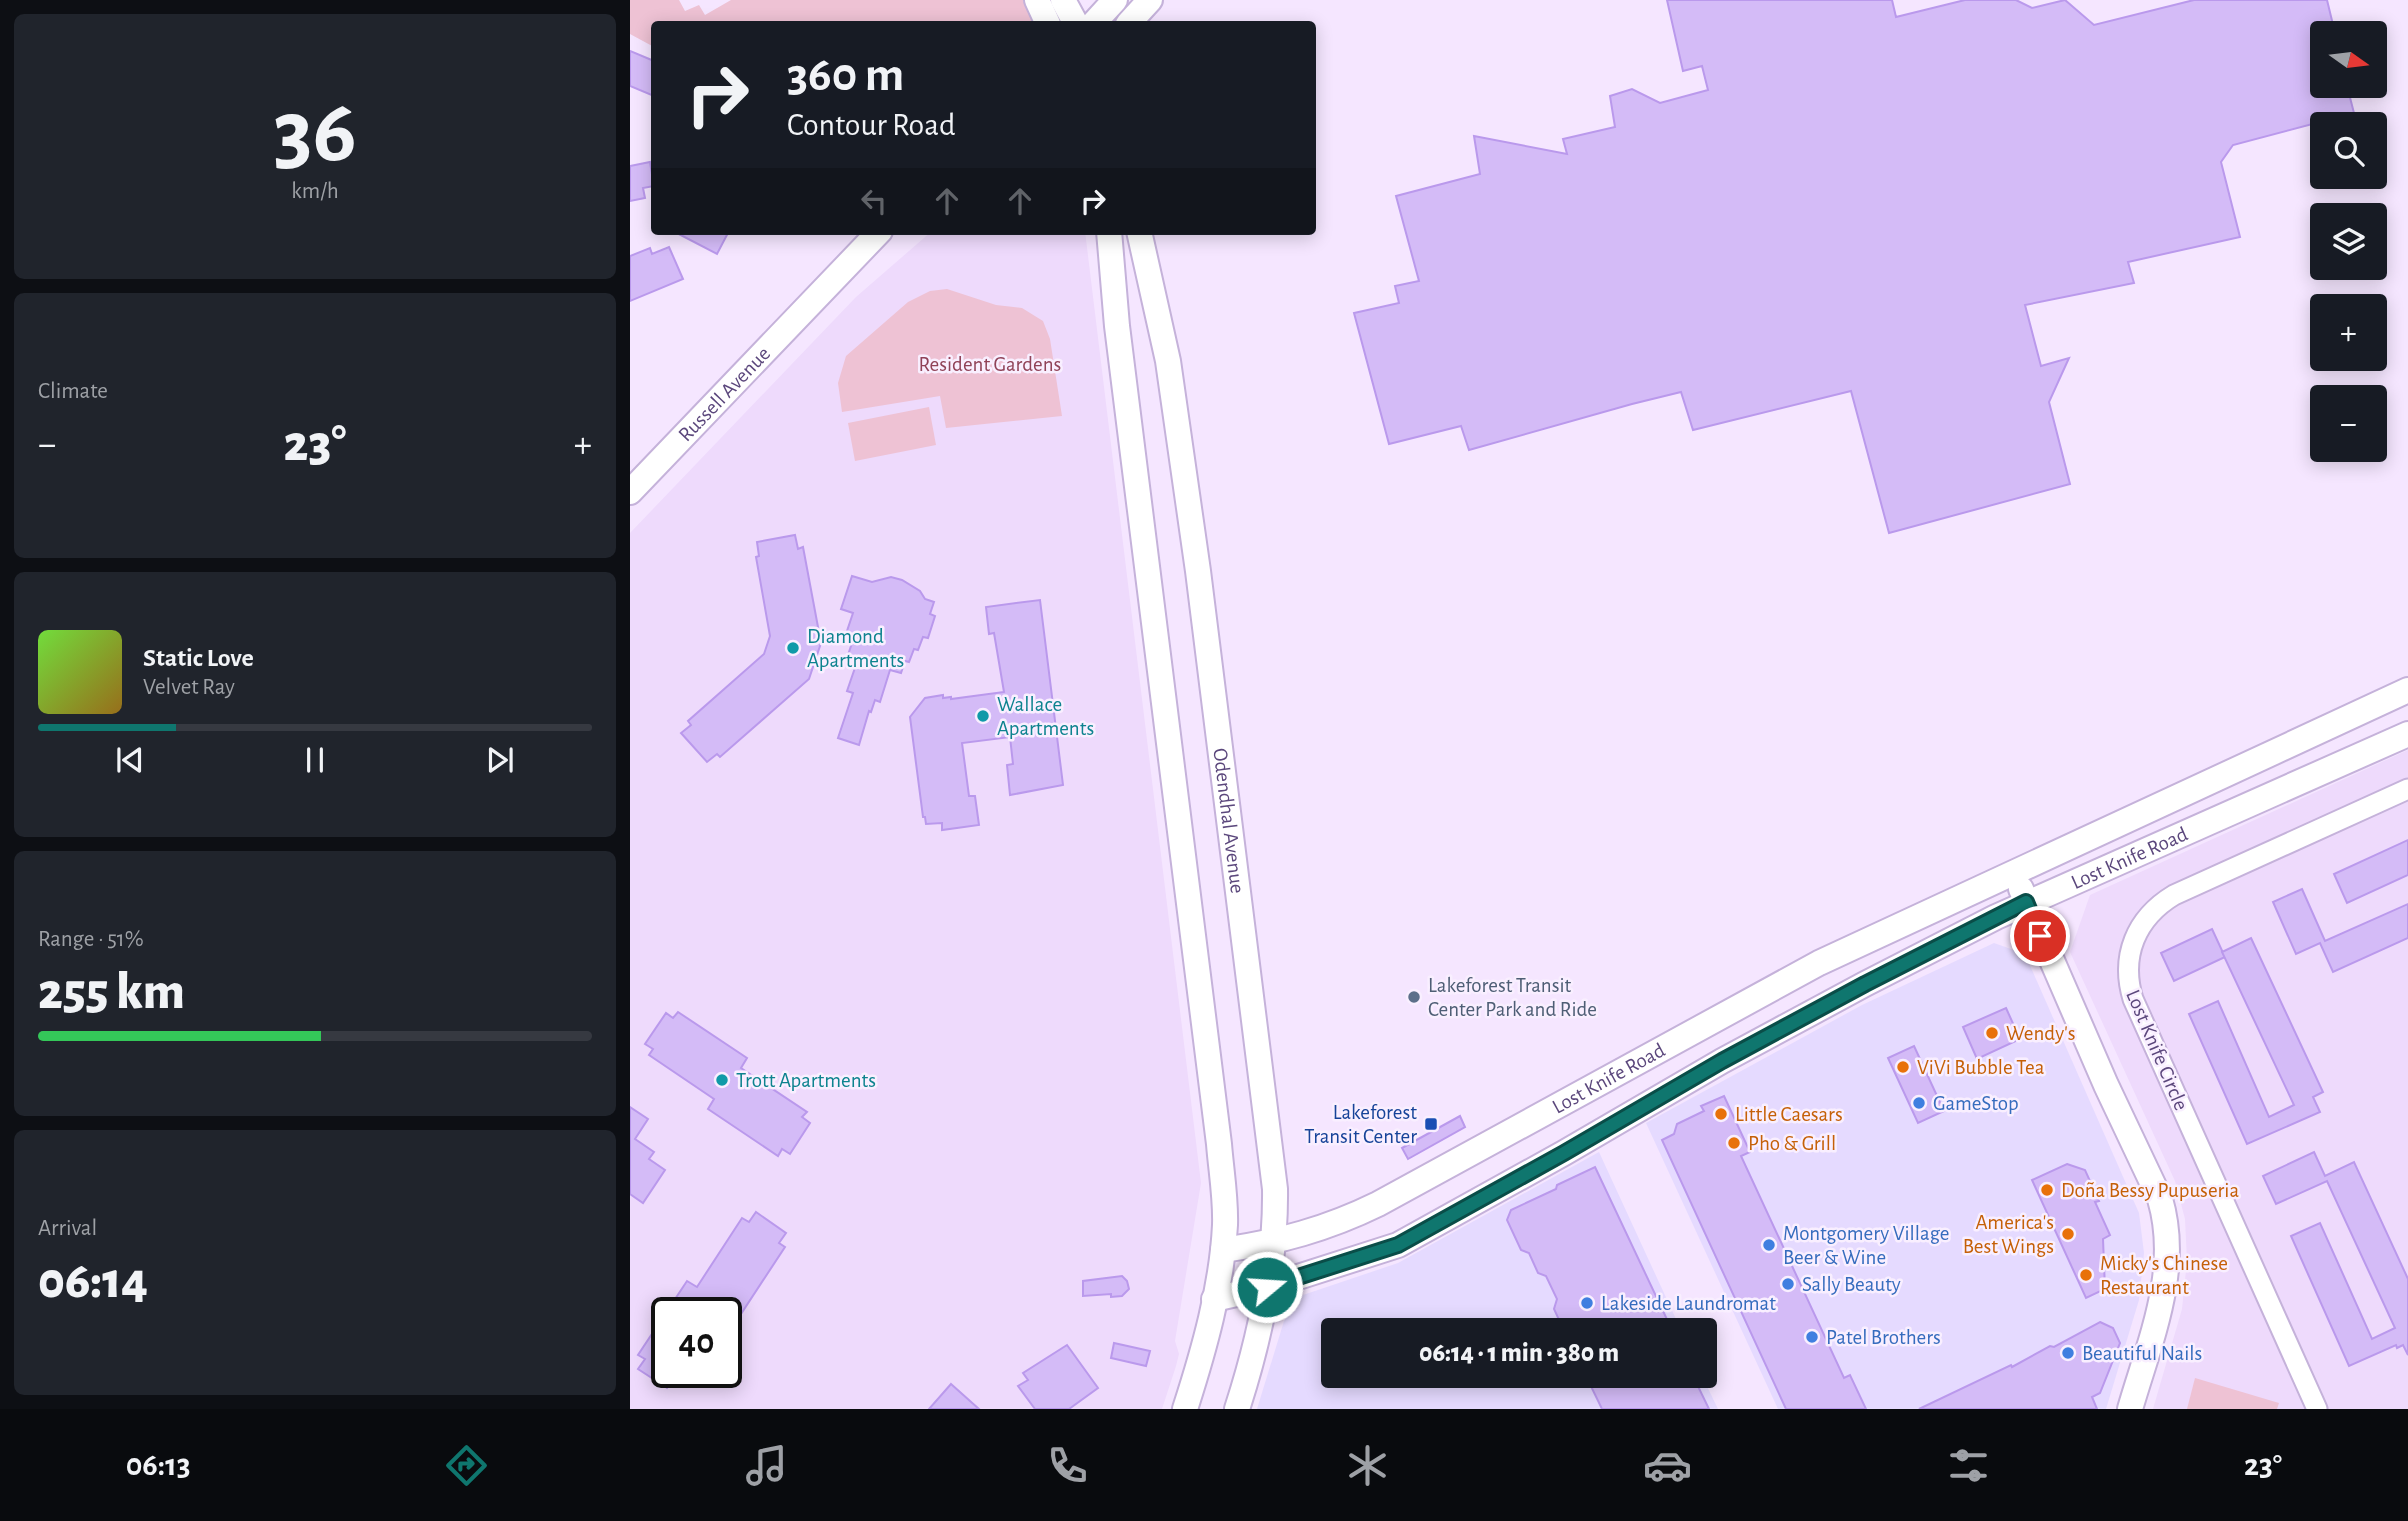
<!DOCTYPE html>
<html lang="en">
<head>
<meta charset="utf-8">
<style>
  body { margin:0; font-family:"Alegreya Sans",sans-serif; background:#20242c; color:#f1f3f6; height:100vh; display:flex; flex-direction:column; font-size:26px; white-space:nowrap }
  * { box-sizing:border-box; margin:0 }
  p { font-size:23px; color:#9ea1a6 }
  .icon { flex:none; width:38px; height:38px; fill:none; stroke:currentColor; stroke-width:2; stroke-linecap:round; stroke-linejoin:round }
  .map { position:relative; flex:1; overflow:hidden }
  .side { display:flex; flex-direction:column; gap:14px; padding:14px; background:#0d0f14; width:630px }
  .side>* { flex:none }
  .guide { position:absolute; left:21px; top:21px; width:665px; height:214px; border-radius:7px; box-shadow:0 4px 18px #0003; background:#171b24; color:#f1f3f6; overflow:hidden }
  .needle { width:46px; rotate:104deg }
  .buttons { position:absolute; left:1680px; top:21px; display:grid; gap:14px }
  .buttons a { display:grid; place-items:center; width:77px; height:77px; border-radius:7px; background:#171b24; box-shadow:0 4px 18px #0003; font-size:35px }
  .speed { position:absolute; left:21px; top:1297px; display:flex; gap:14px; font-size:35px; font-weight:700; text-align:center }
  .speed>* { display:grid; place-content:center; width:91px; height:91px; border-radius:50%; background:#171b24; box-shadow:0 4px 18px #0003; line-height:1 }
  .speed .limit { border:4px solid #111; border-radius:10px; background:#fff; color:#111 }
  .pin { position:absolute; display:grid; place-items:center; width:60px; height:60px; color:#fff; margin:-30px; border:4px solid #fff; border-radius:50%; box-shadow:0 2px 7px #0007 }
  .me { position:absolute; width:77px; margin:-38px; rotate:72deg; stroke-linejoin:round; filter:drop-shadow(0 0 5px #0008) }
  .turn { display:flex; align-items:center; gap:24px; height:147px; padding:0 21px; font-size:32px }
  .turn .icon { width:91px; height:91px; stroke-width:2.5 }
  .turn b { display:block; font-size:49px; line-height:60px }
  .lanes { display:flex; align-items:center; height:66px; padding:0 21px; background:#0003; justify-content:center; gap:35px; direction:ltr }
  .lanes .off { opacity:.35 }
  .big { font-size:52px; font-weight:800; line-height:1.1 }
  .side .widget { flex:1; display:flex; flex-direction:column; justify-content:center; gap:10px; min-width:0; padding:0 24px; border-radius:10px; background:#20242c }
  .side .dial { align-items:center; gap:0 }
  .dial b { font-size:91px; line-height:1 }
  .song { display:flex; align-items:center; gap:21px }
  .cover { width:84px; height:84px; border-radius:10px; background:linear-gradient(135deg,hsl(100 70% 55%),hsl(40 70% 35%)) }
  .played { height:7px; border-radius:4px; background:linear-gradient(90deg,#0f766e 25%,#363941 25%) }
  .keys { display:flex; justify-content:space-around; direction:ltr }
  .heat { display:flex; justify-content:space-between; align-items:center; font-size:38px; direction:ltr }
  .charge { height:10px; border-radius:5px; background:linear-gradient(90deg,#34c759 51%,#363941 0) }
  .trip { position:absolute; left:691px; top:1318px; width:396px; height:70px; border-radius:7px; background:#171b24; box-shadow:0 4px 18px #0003; font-weight:800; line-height:70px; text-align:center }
  .menu { display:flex; height:112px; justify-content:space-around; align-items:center; background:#090b0e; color:#9ea1a6 }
  .menu .icon { width:49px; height:49px }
  .menu .current { color:#0f766e }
  .menu b { font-size:32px; color:#f1f3f6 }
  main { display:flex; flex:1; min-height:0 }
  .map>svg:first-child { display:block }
  .residential { fill:#eedafc; fill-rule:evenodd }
  .commercial { fill:#e5daff }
  .green { fill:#eec2d4 }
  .building { fill:#d4bbf7; stroke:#ba99ec; stroke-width:2 }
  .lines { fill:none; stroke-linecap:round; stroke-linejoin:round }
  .minor-casing { stroke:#c5b2da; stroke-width:23 }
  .tertiary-casing { stroke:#c5b2da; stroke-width:28 }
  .minor { stroke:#fff; stroke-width:19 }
  .tertiary { stroke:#fff; stroke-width:24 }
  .route-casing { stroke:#0a4d48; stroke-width:18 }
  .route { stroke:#0f766e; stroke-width:12 }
  .culture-dot { fill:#0f9aa8; stroke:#f9efff; stroke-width:2.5 }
  .service-dot { fill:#5c6f8a; stroke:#f9efff; stroke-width:2.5 }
  .food-dot { fill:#e8710a; stroke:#f9efff; stroke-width:2.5 }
  .shop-dot { fill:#3f7fe0; stroke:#f9efff; stroke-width:2.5 }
  .transit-dot { fill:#1a4fb4; stroke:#f9efff; stroke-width:2.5 }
  .labels { text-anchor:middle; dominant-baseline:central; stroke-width:5; stroke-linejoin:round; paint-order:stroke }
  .park-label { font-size:21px; fill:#904258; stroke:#f9efff }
  .street-label { font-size:21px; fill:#5b477c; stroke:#f9efff }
  .culture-label { font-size:21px; fill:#0d838f; stroke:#f9efff; text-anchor:start }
  .service-label { font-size:21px; fill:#4e5e75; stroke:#f9efff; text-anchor:start }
  .food-label { font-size:21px; fill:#c56008; stroke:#f9efff; text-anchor:start }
  .shop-label { font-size:21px; fill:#366cbe; stroke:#f9efff; text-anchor:start }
  .transit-label { font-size:21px; fill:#164399; stroke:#f9efff; text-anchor:end }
</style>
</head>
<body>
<main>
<section class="side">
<div class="widget dial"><b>36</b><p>km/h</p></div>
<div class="widget"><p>Climate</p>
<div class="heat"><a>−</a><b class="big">23°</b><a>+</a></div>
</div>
<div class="widget">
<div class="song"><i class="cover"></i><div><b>Static Love</b><p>Velvet Ray</p></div></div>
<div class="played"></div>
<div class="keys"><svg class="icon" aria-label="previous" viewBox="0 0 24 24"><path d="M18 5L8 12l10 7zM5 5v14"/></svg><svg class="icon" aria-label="pause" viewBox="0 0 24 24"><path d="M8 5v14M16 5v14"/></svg><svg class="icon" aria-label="next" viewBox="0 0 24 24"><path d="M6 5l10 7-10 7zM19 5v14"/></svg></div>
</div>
<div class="widget"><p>Range · 51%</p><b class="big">255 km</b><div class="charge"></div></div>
<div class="widget"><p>Arrival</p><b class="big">06:14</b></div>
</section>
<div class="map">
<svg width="1778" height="1409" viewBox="0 0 1778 1409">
  <rect width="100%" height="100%" fill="#f5e6ff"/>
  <!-- residential -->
  <g class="residential">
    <path d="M 302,231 L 455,231 L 571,1183 L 545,1341 L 549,1354 L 546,1366 L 532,1409 L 0,1409 L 0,533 L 226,297 ZM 37,1312 L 96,1312 L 96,1372 L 37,1372 Z"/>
    <polygon points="1778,750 1778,1409 1523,1409 1552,1309 1557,1261 1555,1219 1545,1181 1440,952 1460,895"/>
  </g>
  <!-- commercial -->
  <g class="commercial">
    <polygon points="1364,943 1395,954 1509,1213 1514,1253 1509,1300 1476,1409 1148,1409 1016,1123 1232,1005"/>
    <polygon points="969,1152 1051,1330 704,1330 704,1376 1072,1376 1088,1409 627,1409 654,1321 673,1295 768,1263"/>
  </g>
  <!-- green -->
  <g class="green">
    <polygon points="0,0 49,0 55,11 69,5 75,15 101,0 393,0 404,24 24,24 24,47 0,34"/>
    <polygon points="317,289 366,305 392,308 413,321 420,339 432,416 316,428 310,396 212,412 208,383 216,356 278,302 300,291"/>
    <polygon points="299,407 306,445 225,461 218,423"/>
    <polygon points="1565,1378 1649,1403 1647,1409 1557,1409"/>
  </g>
  <!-- building -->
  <g class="building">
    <polygon points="1037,0 1262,0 1266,17 1335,0 1386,0 1402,8 1435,0 1464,25 1564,0 1697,0 1705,33 1692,33 1692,86 1717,86 1724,113 1603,145 1591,162 1610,237 1498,262 1504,283 1395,305 1411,366 1439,358 1419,402 1440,484 1259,533 1221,391 1063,430 1051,392 1002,404 839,450 831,426 759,444 724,313 769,303 765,286 789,281 766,196 850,174 844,136 937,154 933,139 985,127 980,96 1002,89 1030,103 1078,90 1072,66 1053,71"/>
    <polygon points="0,51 24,61 24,96 0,86"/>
    <polygon points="20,162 24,186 13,188 15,198 0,201 0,166"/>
    <polygon points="43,231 99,231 87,254"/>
    <polygon points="39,247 53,279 0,301 0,256 20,248 22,254"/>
    <polygon points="165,535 168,549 173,547 191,643 179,679 90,757 87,754 77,762 51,733 61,725 58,721 134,654 140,636 126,557 129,556 127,542"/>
    <polygon points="222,576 242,582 261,577 272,580 290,591 295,599 304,602 300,614 305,616 298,638 293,637 288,650 284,649 279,662 275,661 271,673 260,670 250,702 245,700 241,712 239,711 229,745 208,738 223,693 217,691 228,659 218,655 222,643 214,640 223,613 211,609"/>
    <polygon points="410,600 433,785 380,795 377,765 383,764 380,737 332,743 339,796 345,796 349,825 312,830 312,823 296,824 295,817 293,817 280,717 295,698 313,695 313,698 321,697 321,699 374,692 364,633 359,634 356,607"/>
    <polygon points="1778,840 1778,875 1717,903 1704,874"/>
    <polygon points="1672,889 1695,941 1778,904 1778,938 1703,972 1690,943 1666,954 1643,902"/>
    <polygon points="1582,929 1595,957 1544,981 1531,953"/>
    <polygon points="1621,938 1693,1092 1683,1097 1690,1112 1617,1144 1559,1014 1588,1001 1639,1117 1664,1105 1592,952"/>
    <polygon points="1376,1008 1390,1039 1347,1059 1333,1027"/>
    <polygon points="48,1012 117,1058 111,1068 177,1112 172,1117 180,1123 160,1154 152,1149 148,1156 78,1109 84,1099 19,1055 23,1049 15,1044 36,1013 43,1018"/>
    <polygon points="1284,1046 1314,1111 1288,1123 1258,1058"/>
    <polygon points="1094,1096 1120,1152 1111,1156 1214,1378 1220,1375 1236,1409 1156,1409 1032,1140 1044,1134 1047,1124 1074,1111 1071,1106"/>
    <polygon points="0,1107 18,1119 5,1139 24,1152 19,1159 35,1170 13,1203 0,1194"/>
    <polygon points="830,1116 835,1127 778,1159 772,1148"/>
    <polygon points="1684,1152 1695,1176 1724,1162 1778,1279 1778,1355 1773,1345 1767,1348 1766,1345 1719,1366 1661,1236 1690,1223 1742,1339 1765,1328 1697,1181 1646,1204 1633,1176"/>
    <polygon points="1437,1164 1455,1170 1469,1201 1465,1202 1480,1235 1473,1239 1475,1289 1456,1298 1402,1180"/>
    <polygon points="965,1167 1042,1330 941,1330 939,1325 930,1322 924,1309 927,1299 916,1276 908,1273 899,1253 891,1250 877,1220 881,1210 926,1189 927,1185"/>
    <polygon points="126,1212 156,1233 149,1243 155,1247 107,1320 96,1312 37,1312 37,1372 48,1372 37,1388 8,1369 15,1359 8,1355 57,1281 67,1287 112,1218 119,1222"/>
    <polygon points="492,1276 497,1281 499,1289 492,1296 481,1297 481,1294 453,1296 453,1281"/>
    <polygon points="1470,1322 1483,1328 1490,1343 1470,1393 1462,1397 1467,1409 1289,1409 1381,1365 1382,1367 1420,1346 1424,1347"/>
    <polygon points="484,1343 520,1351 516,1366 481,1358"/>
    <polygon points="437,1345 468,1388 439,1409 405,1409 388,1386 398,1380 393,1373"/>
    <polygon points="956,1376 1063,1376 1079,1409 972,1409"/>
    <polygon points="321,1384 349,1409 299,1409"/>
  </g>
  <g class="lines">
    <!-- minor casing -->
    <g class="minor-casing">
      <path id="minor" d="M 1687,1409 L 1503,999 C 1490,956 1506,918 1544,895 L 1778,789"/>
    </g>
    <!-- tertiary casing -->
    <g class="tertiary-casing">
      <g id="tertiary">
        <polyline points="407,0 418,24"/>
        <polyline points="433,0 446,24"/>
        <polyline points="463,24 485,0"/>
        <polyline points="498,24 520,0"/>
        <path d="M 479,231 L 487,326 L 589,1144 C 591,1170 596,1198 595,1225 C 592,1287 574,1350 555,1409"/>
        <path id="s1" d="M 509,231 L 538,361 L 568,571 L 645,1189 C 646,1263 630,1338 607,1409"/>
        <path id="s2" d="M 0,492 L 250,231"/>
        <path d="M 1391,889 L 1476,1085 L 1530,1199 C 1551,1270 1520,1340 1500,1409"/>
        <path id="s3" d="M 593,1250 C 649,1242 697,1229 748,1204 L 1189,963 L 1778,690"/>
        <path id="s4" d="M 584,1299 L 637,1287 L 768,1245 L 934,1153 L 1092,1061 L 1235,984 L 1366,917 L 1778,734"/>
      </g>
    </g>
    <!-- minor -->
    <use href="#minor" class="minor"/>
    <!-- tertiary -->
    <use href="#tertiary" class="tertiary"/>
  </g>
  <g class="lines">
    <!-- route casing -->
    <g class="route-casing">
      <polyline id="route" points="637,1287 768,1245 934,1153 1092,1061 1235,984 1396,902 1410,936"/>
    </g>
    <!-- route -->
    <use href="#route" class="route"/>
  </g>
  <!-- markers -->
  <g class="culture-dot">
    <circle cx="163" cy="648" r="7"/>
    <circle cx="353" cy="716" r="7"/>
    <circle cx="92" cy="1080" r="7"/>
  </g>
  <circle class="service-dot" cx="784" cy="997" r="7"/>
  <g class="food-dot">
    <circle cx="1362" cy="1033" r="7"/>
    <circle cx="1273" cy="1067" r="7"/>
    <circle cx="1091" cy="1114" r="7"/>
    <circle cx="1104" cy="1143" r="7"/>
    <circle cx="1417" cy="1190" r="7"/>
    <circle cx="1438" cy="1234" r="7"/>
    <circle cx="1456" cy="1275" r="7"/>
  </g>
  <g class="shop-dot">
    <circle cx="1289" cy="1103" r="7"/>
    <circle cx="1139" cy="1245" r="7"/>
    <circle cx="1158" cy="1284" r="7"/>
    <circle cx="957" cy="1303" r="7"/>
    <circle cx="1182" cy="1337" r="7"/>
    <circle cx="1438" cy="1353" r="7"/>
  </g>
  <rect class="transit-dot" x="794" y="1117" width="14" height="14" rx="3.5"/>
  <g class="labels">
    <!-- park labels -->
    <g class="park-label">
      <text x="360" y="364">Resident Gardens</text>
    </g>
    <!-- street labels -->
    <g class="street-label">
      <text stroke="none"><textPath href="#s2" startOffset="136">Russell Avenue</textPath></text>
      <text stroke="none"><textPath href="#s1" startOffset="597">Odendhal Avenue</textPath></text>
      <text stroke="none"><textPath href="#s4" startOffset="1020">Lost Knife Road</textPath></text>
      <text transform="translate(1527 1050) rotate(67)">Lost Knife Circle</text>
      <text stroke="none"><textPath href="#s3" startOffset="425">Lost Knife Road</textPath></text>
    </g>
    <!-- culture labels -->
    <g class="culture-label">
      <text x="177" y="636">Diamond<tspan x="177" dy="24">Apartments</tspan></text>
      <text x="367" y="704">Wallace<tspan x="367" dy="24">Apartments</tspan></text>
      <text x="106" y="1080">Trott Apartments</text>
    </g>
    <!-- service labels -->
    <g class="service-label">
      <text x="798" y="985">Lakeforest Transit<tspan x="798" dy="24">Center Park and Ride</tspan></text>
    </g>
    <!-- food labels -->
    <g class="food-label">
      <text x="1376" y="1033">Wendy's</text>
      <text x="1287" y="1067">ViVi Bubble Tea</text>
      <text x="1105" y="1114">Little Caesars</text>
      <text x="1118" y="1143">Pho &amp; Grill</text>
      <text x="1431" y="1190">Doña Bessy Pupuseria</text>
      <text x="1424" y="1222" text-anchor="end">America's<tspan x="1424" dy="24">Best Wings</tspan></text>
      <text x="1470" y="1263">Micky's Chinese<tspan x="1470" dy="24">Restaurant</tspan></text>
    </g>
    <!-- shop labels -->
    <g class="shop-label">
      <text x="1303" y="1103">GameStop</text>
      <text x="1153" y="1233">Montgomery Village<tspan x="1153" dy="24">Beer &amp; Wine</tspan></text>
      <text x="1172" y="1284">Sally Beauty</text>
      <text x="971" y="1303">Lakeside Laundromat</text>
      <text x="1196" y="1337">Patel Brothers</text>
      <text x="1452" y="1353">Beautiful Nails</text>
    </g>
    <!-- transit labels -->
    <g class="transit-label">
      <text x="787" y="1112">Lakeforest<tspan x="787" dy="24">Transit Center</tspan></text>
    </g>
  </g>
</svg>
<div class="buttons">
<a><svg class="needle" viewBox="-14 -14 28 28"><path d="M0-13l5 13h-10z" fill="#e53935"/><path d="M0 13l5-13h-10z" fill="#9ea1a6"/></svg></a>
<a><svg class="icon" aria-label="search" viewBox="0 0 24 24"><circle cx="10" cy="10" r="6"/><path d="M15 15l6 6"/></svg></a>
<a><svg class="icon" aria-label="layers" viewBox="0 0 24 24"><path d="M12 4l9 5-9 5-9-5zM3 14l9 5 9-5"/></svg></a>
<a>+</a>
<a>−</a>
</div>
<div class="speed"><div class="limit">40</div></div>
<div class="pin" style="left:1410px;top:936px;background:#d93025"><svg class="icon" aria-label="arrive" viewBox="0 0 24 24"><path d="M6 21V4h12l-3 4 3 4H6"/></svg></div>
<svg class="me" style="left:637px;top:1287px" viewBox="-20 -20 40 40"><circle r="17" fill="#0f766e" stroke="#fff" stroke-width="3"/><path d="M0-11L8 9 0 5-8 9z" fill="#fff"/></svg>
<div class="trip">06:14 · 1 min · 380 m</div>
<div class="guide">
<div class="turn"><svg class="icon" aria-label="right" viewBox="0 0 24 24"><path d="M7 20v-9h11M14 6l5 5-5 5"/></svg><div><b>360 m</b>Contour Road</div></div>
<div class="lanes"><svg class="icon off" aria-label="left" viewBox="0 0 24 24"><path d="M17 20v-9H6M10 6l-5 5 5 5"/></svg><svg class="icon off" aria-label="ahead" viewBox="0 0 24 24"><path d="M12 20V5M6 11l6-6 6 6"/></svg><svg class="icon off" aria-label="ahead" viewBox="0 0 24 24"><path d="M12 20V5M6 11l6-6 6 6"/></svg><svg class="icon" aria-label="right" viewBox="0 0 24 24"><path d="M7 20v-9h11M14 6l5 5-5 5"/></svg></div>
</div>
</div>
</main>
<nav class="menu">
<b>06:13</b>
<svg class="icon current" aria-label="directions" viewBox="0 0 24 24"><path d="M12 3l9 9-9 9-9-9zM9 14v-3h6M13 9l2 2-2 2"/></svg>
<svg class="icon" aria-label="music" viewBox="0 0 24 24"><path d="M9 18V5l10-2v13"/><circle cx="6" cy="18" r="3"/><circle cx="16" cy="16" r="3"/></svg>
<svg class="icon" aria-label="phone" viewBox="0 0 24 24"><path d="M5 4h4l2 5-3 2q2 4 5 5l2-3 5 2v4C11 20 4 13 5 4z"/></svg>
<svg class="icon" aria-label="climate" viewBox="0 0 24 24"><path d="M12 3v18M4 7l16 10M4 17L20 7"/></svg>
<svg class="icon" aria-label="car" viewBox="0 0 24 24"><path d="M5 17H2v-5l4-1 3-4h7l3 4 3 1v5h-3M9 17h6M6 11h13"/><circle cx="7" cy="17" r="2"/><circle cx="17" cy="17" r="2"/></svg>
<svg class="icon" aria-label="filters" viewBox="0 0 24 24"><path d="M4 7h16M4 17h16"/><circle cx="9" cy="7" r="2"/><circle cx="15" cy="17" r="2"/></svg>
<b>23°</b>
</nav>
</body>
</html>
